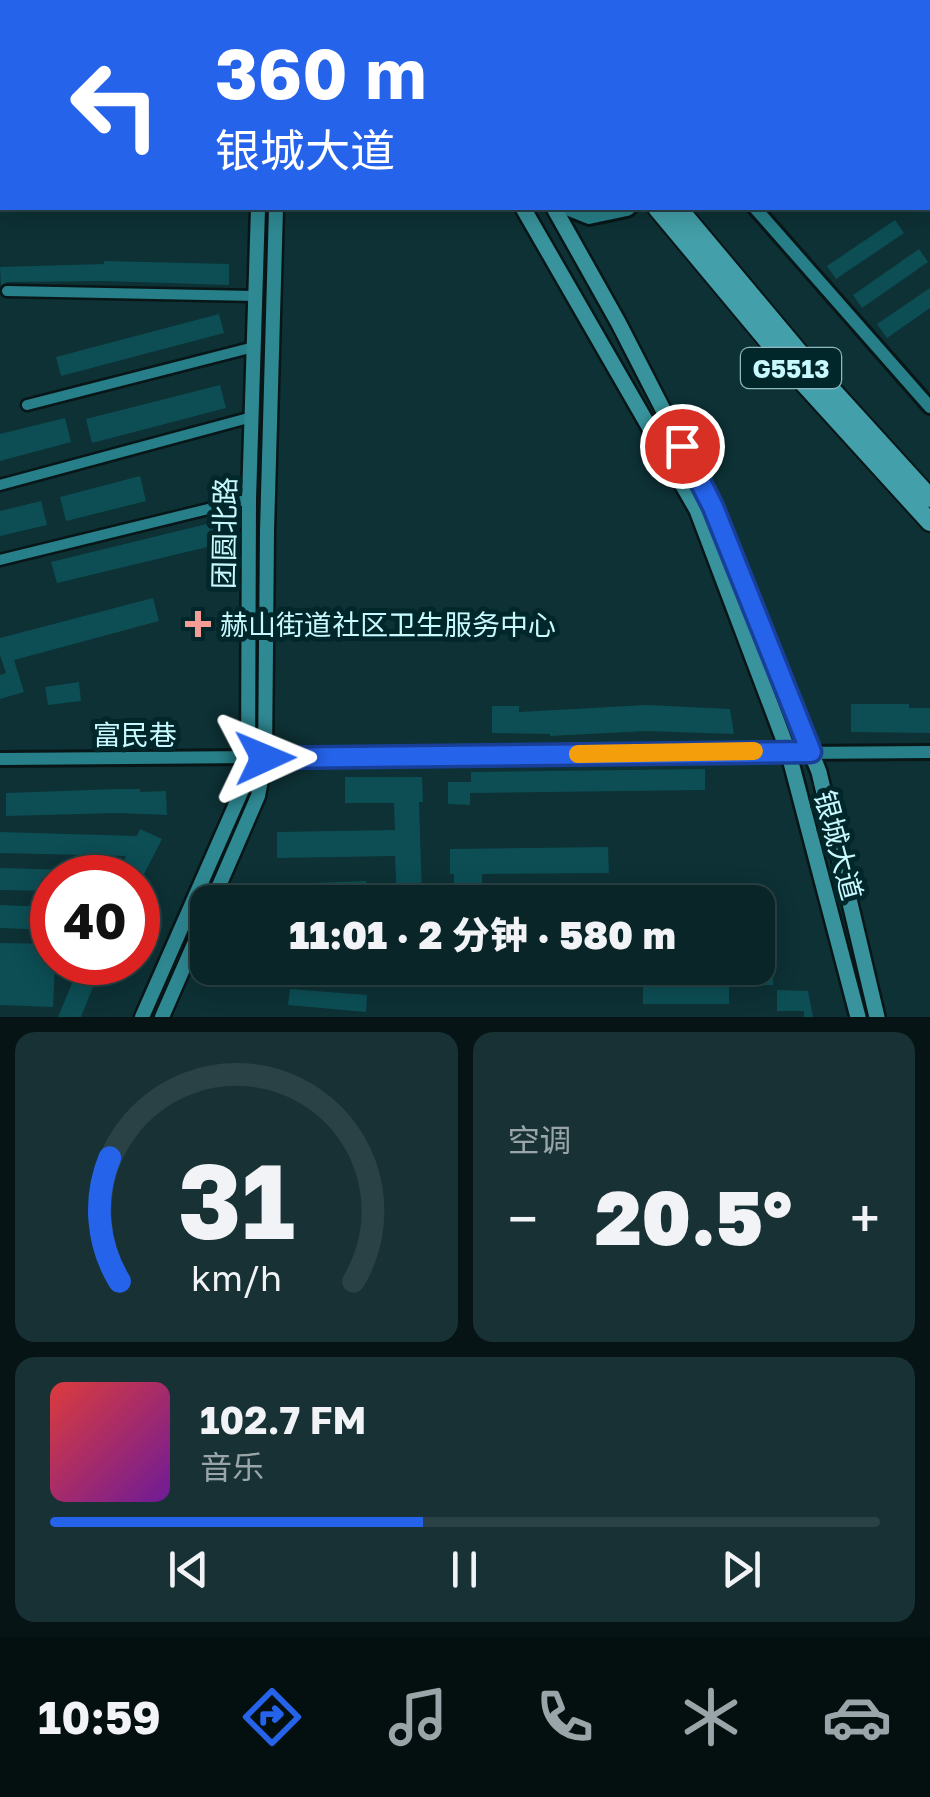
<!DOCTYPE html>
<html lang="zh">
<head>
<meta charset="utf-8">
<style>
  body { margin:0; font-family:"Golos Text","Noto Sans SC",sans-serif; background:#183134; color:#f1f3f6; height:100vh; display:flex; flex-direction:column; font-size:38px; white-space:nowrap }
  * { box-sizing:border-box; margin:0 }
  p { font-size:32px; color:#99a5a8 }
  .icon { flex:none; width:55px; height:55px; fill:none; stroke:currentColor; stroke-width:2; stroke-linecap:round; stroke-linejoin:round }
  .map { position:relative; height:1017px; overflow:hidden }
  .details { display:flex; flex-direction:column; gap:15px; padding:15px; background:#061416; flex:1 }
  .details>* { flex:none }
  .guide { position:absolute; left:0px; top:0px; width:930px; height:210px; box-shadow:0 5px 25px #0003,0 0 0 2px #2a4245; background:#2563eb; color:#fff; overflow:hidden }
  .speed { position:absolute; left:30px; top:855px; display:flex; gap:20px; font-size:50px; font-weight:700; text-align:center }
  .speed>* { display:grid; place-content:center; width:130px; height:130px; border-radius:50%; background:#0a2528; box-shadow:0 5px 25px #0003,0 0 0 2px #2a4245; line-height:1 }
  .speed .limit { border:15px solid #d22; background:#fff; color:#111 }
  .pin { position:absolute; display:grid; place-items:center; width:85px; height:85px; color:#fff; margin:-42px; border:5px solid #fff; border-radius:50%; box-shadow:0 2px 10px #0007 }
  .me { position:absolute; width:110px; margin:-55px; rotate:89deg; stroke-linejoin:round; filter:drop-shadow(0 0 8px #0008) }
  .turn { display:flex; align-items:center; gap:35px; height:210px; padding:0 50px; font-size:45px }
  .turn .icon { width:130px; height:130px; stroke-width:2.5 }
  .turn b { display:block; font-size:70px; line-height:85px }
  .big { font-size:75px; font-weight:800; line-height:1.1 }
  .details .widget { flex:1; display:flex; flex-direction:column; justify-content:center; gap:15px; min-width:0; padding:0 35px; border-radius:20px; background:#183134 }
  .details .dial { align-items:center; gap:0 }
  .dial svg { height:260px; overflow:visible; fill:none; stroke:#2a4245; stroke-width:7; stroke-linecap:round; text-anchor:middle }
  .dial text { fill:#f1f3f6; stroke:none }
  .song { display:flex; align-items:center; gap:30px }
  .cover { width:120px; height:120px; border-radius:15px; background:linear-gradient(135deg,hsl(0 70% 55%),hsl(280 70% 35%)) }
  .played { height:10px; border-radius:5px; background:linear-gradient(90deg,#2563eb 45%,#2a4245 45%) }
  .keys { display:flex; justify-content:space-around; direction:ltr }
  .heat { display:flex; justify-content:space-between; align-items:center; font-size:55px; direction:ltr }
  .details .tiles { flex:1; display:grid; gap:15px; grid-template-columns:1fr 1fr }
  .widget:last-child { grid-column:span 2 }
  .trip { position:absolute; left:190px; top:885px; width:585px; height:100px; border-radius:20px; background:#0a2528; box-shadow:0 5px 25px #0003,0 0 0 2px #2a4245; font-weight:800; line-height:100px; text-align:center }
  .dock { display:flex; height:160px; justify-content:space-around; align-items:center; background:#040f10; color:#99a5a8 }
  .dock .icon { width:70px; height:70px }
  .dock .current { color:#2563eb }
  .dock b { font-size:45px; color:#f1f3f6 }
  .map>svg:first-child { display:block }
  .building { fill:#0c4e54 }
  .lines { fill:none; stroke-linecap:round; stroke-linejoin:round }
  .minor-casing { stroke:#081618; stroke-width:15 }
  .tertiary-casing { stroke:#081618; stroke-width:18 }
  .secondary-casing { stroke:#081618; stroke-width:19 }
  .primary-casing { stroke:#081618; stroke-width:20 }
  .motorway-casing { stroke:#081618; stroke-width:22 }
  .minor { stroke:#278089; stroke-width:10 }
  .tertiary { stroke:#278089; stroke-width:12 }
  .secondary { stroke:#2f8993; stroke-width:14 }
  .primary { stroke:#38939c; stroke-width:15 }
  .motorway { stroke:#439fa9; stroke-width:18 }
  .route-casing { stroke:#184099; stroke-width:25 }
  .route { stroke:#2563eb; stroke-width:18 }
  .slow { stroke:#f59e0b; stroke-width:18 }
  .poi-dot { fill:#f59c94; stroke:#02272b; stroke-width:4 }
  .labels { text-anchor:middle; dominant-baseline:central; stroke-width:10; stroke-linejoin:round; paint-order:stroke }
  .shield { fill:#02272b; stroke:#8cbabf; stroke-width:2.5 }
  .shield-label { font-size:25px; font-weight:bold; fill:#c7f9ff }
  .street-label { font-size:28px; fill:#c7f9ff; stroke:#02272b }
  .poi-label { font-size:28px; fill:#c7f9ff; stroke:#02272b; text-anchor:start }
</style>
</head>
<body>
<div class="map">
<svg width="930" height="1017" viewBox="0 0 930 1017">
  <rect width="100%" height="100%" fill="#0d3135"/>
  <!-- building -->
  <g class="building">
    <polygon points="895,220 904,233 836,279 827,266"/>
    <polygon points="919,249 928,262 862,308 853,295"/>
    <polygon points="104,261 229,264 229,285 104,281 7,282 1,285 0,267 104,264"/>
    <polygon points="930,288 930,308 887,338 877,324"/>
    <polygon points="219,314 224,333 61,376 56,357"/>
    <polygon points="220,385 226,408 92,443 86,419"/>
    <polygon points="65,418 71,442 0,461 0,434"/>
    <polygon points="140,476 146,501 66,521 60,497"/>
    <polygon points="41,501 47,525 0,536 0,511"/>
    <polygon points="219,521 224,543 57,583 51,562"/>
    <polygon points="153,598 159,621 14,660 24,692 0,699 0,675 6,673 0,655 0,638"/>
    <polygon points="79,682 81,701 48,705 45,687"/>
    <polygon points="851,704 909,704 909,708 930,708 930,733 851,732"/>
    <polygon points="646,705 730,709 734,734 646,731 550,736 550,734 492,733 492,706 519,706 519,712"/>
    <polygon points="705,769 705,790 470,793 470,805 448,804 448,782 471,782 471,772"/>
    <polygon points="345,777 422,777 423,802 419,802 422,899 397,899 395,856 277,858 277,832 395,830 394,803 345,803"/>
    <polygon points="118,789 140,789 140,792 166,791 167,815 118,813 6,816 6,793"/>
    <polygon points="140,829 162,839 142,878 116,878 126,856 0,853 0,832 137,836"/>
    <polygon points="608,847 609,873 482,874 482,902 454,902 454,874 450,874 450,849"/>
    <polygon points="0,868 74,870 74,878 52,878 52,891 0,890"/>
    <polygon points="366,881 367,900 288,902 287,884"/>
    <polygon points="0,905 52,907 52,930 0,928"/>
    <polygon points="0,943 52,944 52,962 55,962 53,1007 0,1005"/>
    <polygon points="81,962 103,962 81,1017 58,1017"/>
    <polygon points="758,965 773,965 773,985 732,985 732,968 758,968"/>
    <rect x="643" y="985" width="86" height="19"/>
    <polygon points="290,989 367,995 366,1012 288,1005"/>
    <polygon points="777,990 808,991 813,1017 804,1017 804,1011 777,1011"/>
  </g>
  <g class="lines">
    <!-- minor casing -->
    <g class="minor-casing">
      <g id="minor">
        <polyline points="689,0 690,2"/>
        <polyline points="928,57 930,56"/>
        <polyline points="7,291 255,296"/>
        <polyline points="27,405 254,347"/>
        <polyline points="0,485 252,417"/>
        <polyline points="0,560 249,499"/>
      </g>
    </g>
    <!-- tertiary casing -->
    <g class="tertiary-casing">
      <g id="tertiary">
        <polyline points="0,190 2,190"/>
        <polyline points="564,208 589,218 627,210 630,208"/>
        <polyline points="755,208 930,407"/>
        <path d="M 0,759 C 310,759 620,752 930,752"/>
      </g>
    </g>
    <!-- secondary casing -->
    <g class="secondary-casing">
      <g id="secondary">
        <polyline points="212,902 258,796 265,759 267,531 276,208"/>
        <polyline points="142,1017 242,790 248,759 249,499 258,208"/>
        <polyline points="162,1017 208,912"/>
      </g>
    </g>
    <!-- primary casing -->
    <g class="primary-casing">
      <g id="primary">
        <polyline points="381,0 383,2"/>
        <polyline points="414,0 416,2"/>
        <polyline points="523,208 697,510 788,751 858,1017"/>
        <polyline points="554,208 618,322 713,507 819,772 877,1017"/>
      </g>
    </g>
    <!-- motorway casing -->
    <g class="motorway-casing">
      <g id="motorway">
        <polyline points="488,0 490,2"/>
        <polyline points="510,0 512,2"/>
        <polyline points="657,208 799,378 930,522"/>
        <polyline points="678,208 812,368 930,498"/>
      </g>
    </g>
    <!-- minor -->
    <use href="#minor" class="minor"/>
    <!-- tertiary -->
    <use href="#tertiary" class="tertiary"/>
    <!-- secondary -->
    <use href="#secondary" class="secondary"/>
    <!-- primary -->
    <use href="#primary" class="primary"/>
    <!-- motorway -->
    <use href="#motorway" class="motorway"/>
  </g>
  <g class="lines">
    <!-- route casing -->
    <g class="route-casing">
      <polyline id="route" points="265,758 811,752 713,507 682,446"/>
    </g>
    <!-- route -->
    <use href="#route" class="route"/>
    <!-- slow -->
    <polyline class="slow" points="578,754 754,751"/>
  </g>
  <!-- markers -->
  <path class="poi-dot" d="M193 609h10v10h10v10h-10v10h-10v-10h-10v-10h10z"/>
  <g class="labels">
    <!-- shield labels -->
    <rect class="shield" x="741" y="348" width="100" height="40" rx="8"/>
    <g class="shield-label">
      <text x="791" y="368">G5513</text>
    </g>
    <!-- street labels -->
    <g class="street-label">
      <text transform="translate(224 533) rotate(-89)">团圆北路</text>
      <text x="135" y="734">富民巷</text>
      <text transform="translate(839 845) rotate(75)">银城大道</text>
    </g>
    <!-- poi labels -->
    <g class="poi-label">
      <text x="220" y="624">赫山街道社区卫生服务中心</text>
    </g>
  </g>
</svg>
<div class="speed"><div class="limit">40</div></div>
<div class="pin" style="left:682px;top:446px;background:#d93025"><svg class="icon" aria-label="arrive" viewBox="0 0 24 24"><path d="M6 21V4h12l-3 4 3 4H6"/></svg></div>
<svg class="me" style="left:265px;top:758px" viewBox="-20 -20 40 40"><path d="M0-17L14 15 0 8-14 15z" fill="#2563eb" stroke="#fff" stroke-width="4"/></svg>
<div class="trip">11:01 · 2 分钟 · 580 m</div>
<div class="guide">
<div class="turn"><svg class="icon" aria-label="left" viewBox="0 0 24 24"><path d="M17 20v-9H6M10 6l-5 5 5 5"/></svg><div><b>360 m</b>银城大道</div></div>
</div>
</div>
<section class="details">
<div class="tiles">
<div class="widget dial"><svg viewBox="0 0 100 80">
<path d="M14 69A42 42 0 1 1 86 69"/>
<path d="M14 69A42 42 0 0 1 11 31" stroke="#2563eb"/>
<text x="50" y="56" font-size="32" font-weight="700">31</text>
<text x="50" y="72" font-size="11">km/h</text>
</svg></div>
<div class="widget"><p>空调</p>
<div class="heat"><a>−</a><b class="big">20.5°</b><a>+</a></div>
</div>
<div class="widget">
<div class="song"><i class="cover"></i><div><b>102.7 FM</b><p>音乐</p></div></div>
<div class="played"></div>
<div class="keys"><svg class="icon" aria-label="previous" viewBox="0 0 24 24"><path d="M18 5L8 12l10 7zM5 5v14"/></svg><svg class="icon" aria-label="pause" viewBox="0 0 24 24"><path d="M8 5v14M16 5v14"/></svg><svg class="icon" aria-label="next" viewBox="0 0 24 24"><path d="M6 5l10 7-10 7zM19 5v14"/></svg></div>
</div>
</div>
</section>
<nav class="dock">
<b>10:59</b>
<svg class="icon current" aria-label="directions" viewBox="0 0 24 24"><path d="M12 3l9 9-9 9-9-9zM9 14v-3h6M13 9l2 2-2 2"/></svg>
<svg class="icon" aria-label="music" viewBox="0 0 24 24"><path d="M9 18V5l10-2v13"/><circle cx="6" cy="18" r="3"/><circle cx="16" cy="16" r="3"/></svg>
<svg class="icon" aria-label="phone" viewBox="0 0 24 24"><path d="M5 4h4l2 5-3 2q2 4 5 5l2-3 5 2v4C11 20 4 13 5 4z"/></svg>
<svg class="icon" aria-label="climate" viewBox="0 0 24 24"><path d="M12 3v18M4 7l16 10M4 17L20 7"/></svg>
<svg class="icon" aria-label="car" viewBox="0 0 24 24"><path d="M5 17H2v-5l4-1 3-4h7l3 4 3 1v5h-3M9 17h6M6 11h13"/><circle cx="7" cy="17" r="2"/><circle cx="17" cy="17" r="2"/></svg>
</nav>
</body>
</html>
